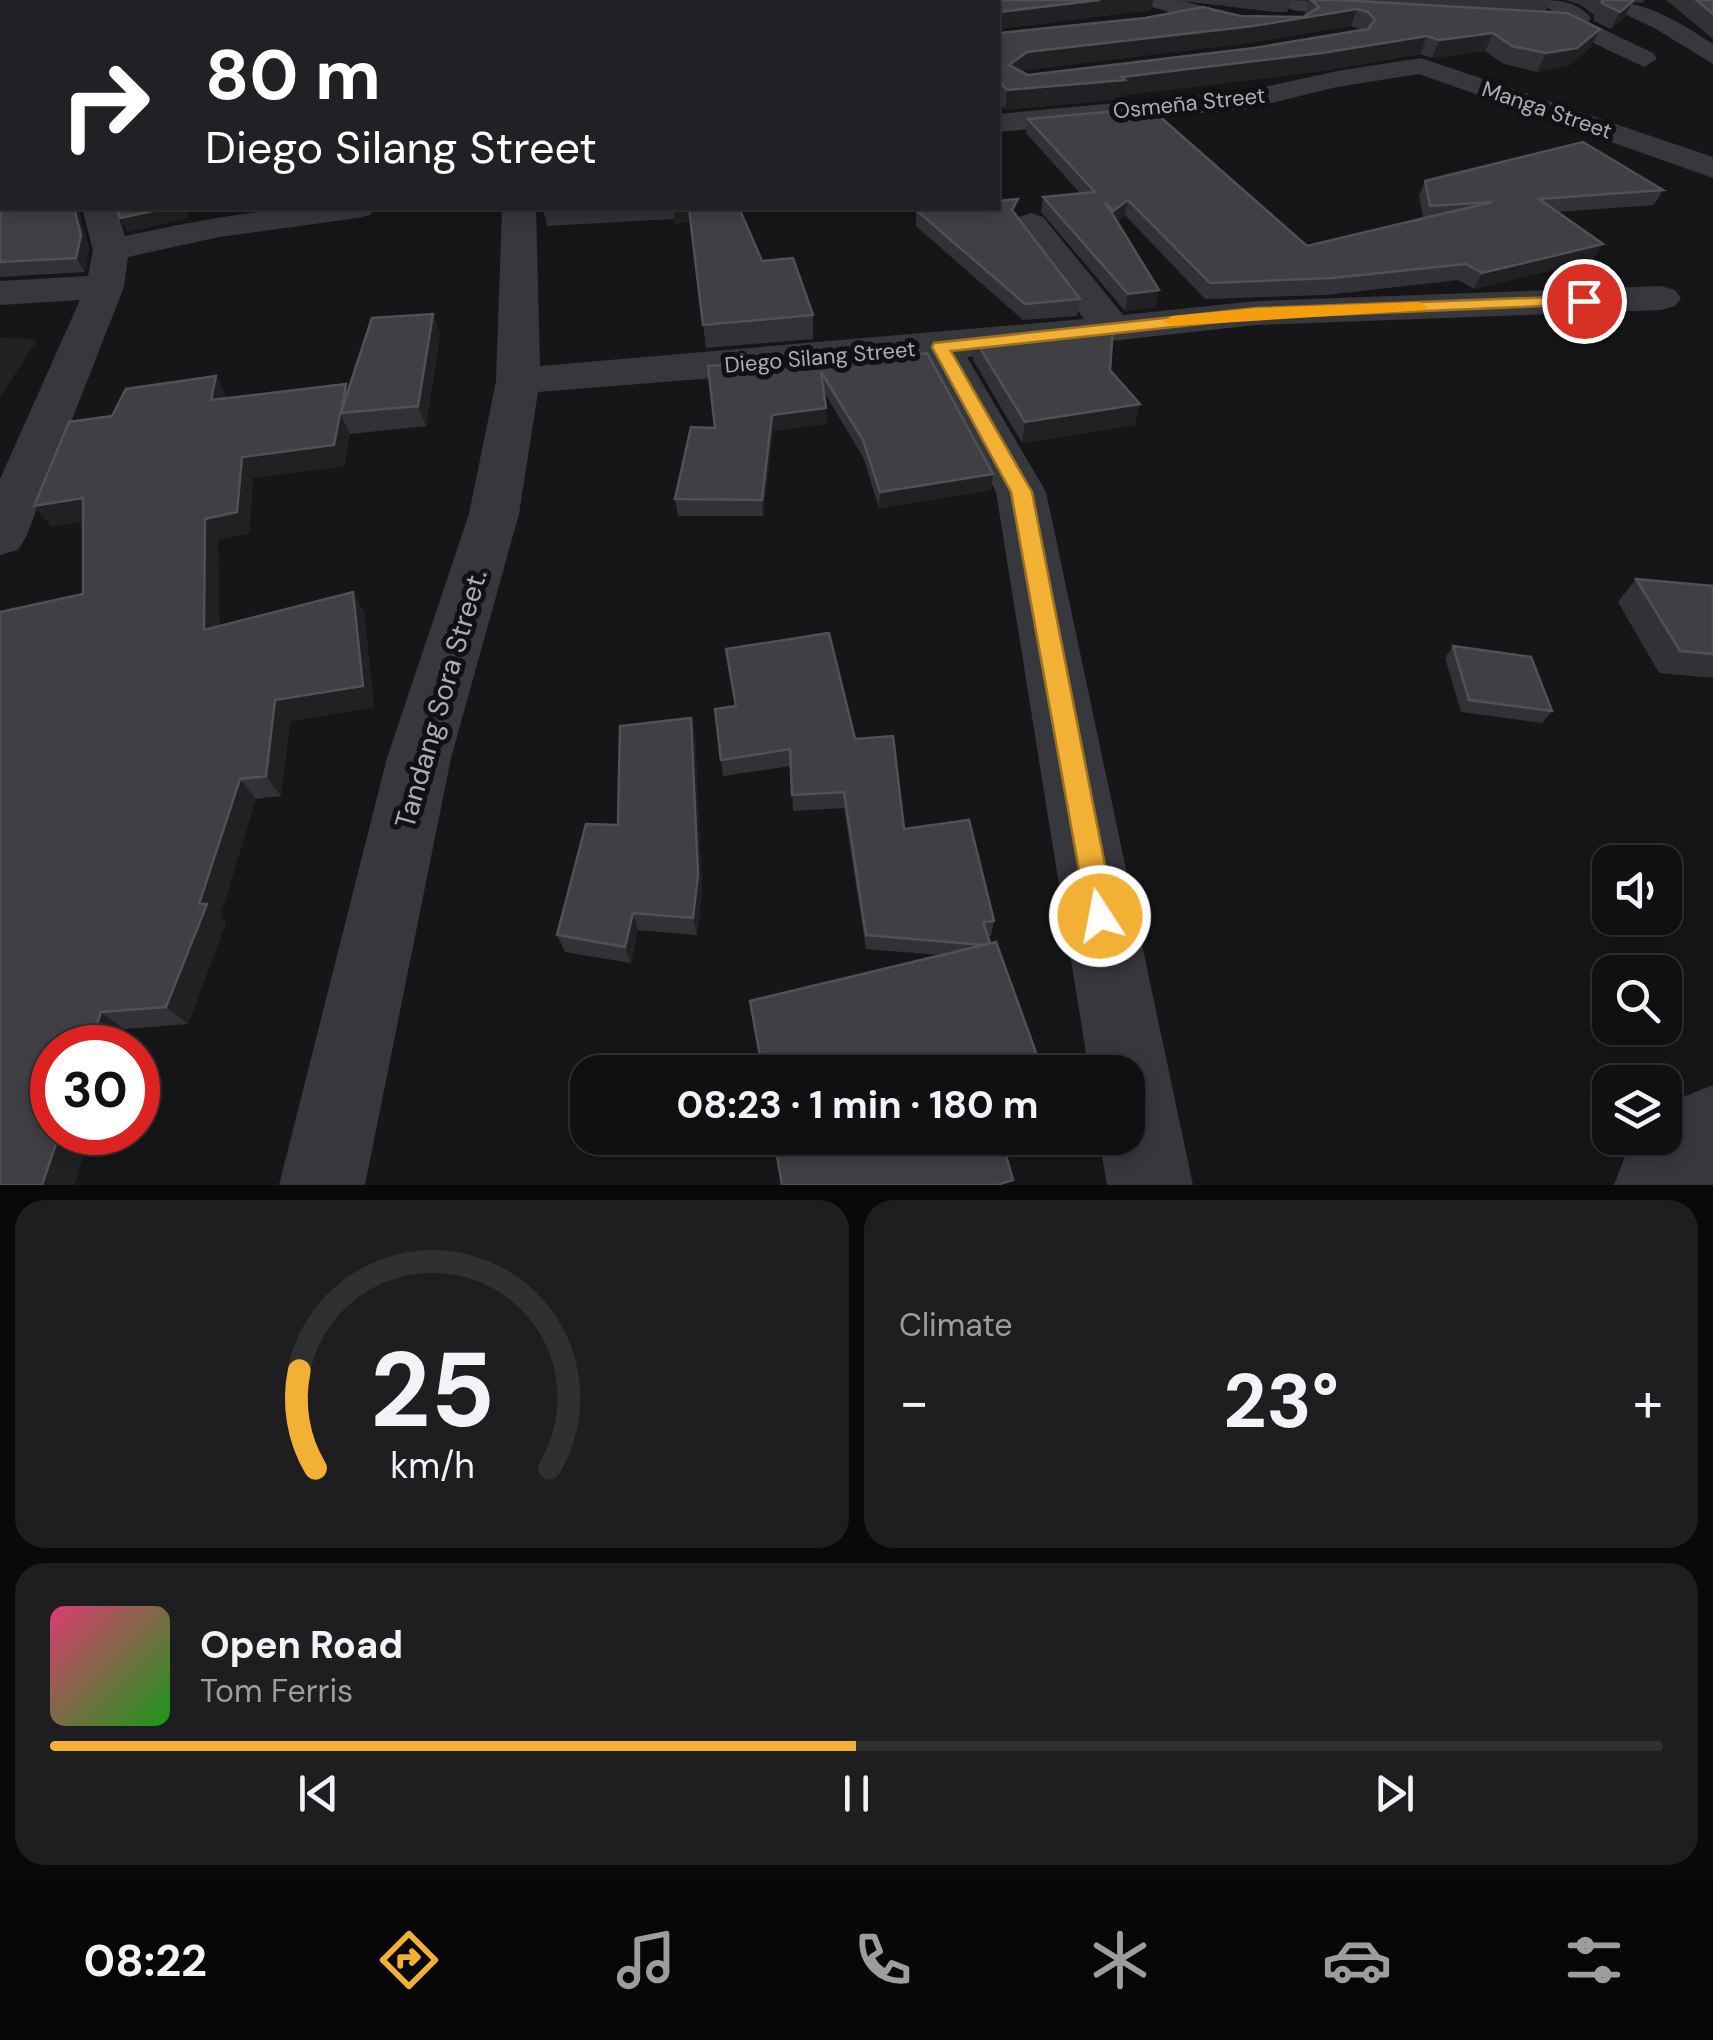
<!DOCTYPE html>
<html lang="en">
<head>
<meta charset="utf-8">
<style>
  body { margin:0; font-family:"DM Sans",sans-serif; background:#1e1e20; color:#f1f3f6; height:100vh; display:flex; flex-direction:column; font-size:38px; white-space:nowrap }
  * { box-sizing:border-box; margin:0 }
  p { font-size:32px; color:#9c9d9f }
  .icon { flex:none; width:55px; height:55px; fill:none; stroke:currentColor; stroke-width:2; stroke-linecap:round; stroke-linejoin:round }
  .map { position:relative; height:1185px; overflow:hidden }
  .sheet { display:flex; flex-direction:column; gap:15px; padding:15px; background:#09090a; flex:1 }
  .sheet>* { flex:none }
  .banner { position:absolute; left:0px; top:0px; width:1000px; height:210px; box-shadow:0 5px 15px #0003,0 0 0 2px #303032; background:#202124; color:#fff; overflow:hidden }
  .fabs { position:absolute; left:1592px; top:845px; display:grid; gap:20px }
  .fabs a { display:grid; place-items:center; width:90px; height:90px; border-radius:20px; background:#101012; box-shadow:0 5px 15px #0003,0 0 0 2px #303032; font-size:50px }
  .speed { position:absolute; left:30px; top:1025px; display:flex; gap:20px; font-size:50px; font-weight:700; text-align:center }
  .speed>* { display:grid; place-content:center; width:130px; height:130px; border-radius:50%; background:#101012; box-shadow:0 5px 15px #0003,0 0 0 2px #303032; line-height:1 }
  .speed .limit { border:15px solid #d22; background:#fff; color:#111 }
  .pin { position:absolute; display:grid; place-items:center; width:85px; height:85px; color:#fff; margin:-42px; border:5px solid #fff; border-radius:50%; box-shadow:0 2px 10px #0007 }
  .me { position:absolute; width:110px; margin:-55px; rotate:349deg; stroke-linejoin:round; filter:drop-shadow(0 0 8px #0008) }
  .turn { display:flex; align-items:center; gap:35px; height:210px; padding:0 40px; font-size:45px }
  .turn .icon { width:130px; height:130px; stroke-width:2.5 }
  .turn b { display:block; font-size:70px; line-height:85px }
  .big { font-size:75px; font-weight:700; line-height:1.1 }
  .sheet .tile { flex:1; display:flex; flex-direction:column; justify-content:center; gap:15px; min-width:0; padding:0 35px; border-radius:30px; background:#1e1e20 }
  .sheet .dial { align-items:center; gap:0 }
  .dial svg { height:260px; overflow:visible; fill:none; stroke:#303032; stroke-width:7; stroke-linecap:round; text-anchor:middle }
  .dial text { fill:#f1f3f6; stroke:none }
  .song { display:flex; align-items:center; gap:30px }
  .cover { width:120px; height:120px; border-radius:15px; background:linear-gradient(135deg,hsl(340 70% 55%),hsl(120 70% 35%)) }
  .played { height:10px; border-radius:5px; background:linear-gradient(90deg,#f2b134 50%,#303032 50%) }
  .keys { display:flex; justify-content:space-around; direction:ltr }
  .heat { display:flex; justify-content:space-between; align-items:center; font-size:55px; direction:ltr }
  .sheet .tiles { flex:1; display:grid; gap:15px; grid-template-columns:1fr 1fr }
  .tile:last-child { grid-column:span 2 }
  .trip { position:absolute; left:570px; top:1055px; width:575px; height:100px; border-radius:30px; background:#101012; box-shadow:0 5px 15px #0003,0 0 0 2px #303032; font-weight:700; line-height:100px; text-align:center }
  .tab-bar { display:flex; height:160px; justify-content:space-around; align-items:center; background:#060607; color:#9c9d9f }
  .tab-bar .icon { width:70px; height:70px }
  .tab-bar .current { color:#f2b134 }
  .tab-bar b { font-size:45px; color:#f1f3f6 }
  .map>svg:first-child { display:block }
  .built { fill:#222225 }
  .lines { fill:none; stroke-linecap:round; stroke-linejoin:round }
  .minor { fill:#37383d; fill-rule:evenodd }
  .wall { fill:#323236; fill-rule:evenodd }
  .shaded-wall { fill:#212124 }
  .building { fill:#3f3f44; stroke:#4f5156; stroke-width:2.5; fill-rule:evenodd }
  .route { fill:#f2b134; stroke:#9d7322; stroke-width:2.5 }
  .slow { fill:#f59e0b }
  .labels { text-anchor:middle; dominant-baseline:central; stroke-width:10; stroke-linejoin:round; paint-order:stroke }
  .far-street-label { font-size:22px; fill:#a8adb8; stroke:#111113 }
  .street-label { font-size:28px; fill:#a8adb8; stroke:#111113 }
</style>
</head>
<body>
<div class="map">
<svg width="1713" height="1185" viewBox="0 0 1713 1185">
  <rect width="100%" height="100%" fill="#161618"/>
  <!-- built -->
  <polygon class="built" points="0,337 37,340 0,397"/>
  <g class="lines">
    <!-- minor -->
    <g class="minor">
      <polygon points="12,0 36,0 36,2 13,2"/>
      <polygon points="370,0 394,0 395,2 372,2"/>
      <path d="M 1142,0 L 1180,0 L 1237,16 L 1267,19 L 1270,24 C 1251,44 1172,12 1146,5 Z"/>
      <polygon points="1288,0 1382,3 1394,10 1382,17 1297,11 1289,9 1285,4"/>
      <path d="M 1538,0 C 1560,0 1576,1 1591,18 L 1588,22 L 1653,53 L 1657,59 L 1644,67 L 1560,27 L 1503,25 L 1491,18 L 1503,11 L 1555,13 Z"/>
      <path d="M 1595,0 C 1644,0 1673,18 1713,44 L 1713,64 L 1656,29 Z"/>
      <rect x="0" y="40" width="2" height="16"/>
      <polygon points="1421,58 1713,157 1713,178 1419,74 1337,87 1246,109 998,132 998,114 1246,91 1337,71"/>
      <polygon points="0,149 2,150 2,169 0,169"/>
      <path d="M 82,208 L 116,208 L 125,236 C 208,218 290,202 375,208 L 370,215 L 358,218 L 219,237 L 128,257 L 124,287 L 26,537 L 18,550 L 0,555 L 0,479 L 80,300 L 0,305 L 0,281 L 88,276 L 93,250 Z"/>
      <polygon points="502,208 536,208 540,366 1084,319 1013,224 1019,217 1031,213 1043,217 1123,315 1256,301 1661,286 1675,290 1681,298 1675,306 1661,310 1256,325 967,357 1046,492 1193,1185 1107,1185 1099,1138 1128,1138 1128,1072 1089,1072 996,492 926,361 538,392 519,514 451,758 365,1185 279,1185 387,758 469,514 496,381"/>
      <polygon points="1713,1085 1713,1185 1614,1185 1626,1154 1643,1138 1665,1138 1665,1116 1683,1097"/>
    </g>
  </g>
  <!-- wall -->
  <g class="wall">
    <polygon points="907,0 1153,0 1151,10 998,29 998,2 909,2"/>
    <polygon points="1173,0 1291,0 1287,12 1274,12"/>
    <path d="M 1308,0 L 1339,0 L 1591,47 L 1568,66 L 1537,72 L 1504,64 L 1485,51 L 1432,58 L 1420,54 L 1316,72 L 1123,95 L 1122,99 L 1005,110 L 998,101 L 998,31 L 1000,33 L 1240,16 L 1303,17 L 1305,16 ZM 1351,26 L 1362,30 L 1254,48 L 1028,75 L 1022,72 L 1025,70 L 1248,43 Z"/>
    <polygon points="1352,0 1551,0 1546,11 1543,11"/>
    <polygon points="1565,0 1645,0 1642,3 1632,2 1624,18 1611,29 1594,21 1594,15 1581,5"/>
    <polygon points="1666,0 1713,0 1713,39"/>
    <polygon points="1028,119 1307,246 1423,218 1419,196 1425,181 1663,190 1654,205 1558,212 1593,260 1474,289 1458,280 1326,295 1205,299 1125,215 1117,222 1159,290 1155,307 1125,311 1041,212 1043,197 1080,193 1026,133"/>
    <polygon points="0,169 2,208 80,208 78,209 89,249 85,272 0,277"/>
    <polygon points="543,208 739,208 762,261 813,315 813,339 706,348 691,222 675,224 674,219 547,226"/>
    <polygon points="916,210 1016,215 1080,299 1077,316 1023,320 916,226"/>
    <polygon points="433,314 440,334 426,426 350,434 344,466 253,478 249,533 218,540 219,626 353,592 364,613 374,707 290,721 281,796 256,799 220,916 226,922 188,1024 124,1029 74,1185 0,1185 83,594 83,521 51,527 112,416 216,376 227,398 348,389"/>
    <polygon points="975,340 1110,370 1135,425 1022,443 973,360"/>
    <polygon points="820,366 991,490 879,508 863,457 824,392 827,424 773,431 763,516 678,516 675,499 715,428"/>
    <polygon points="1636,579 1713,586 1713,678 1659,673 1618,602"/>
    <polygon points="1453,646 1552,711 1542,723 1461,712 1445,658"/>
    <polygon points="691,718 695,736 702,892 697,935 638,930 631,963 565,952 557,935 618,825"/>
    <polygon points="855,739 904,829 994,921 991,936 987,936 990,943 939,955 866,949 844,808 793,811 791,766 723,776 721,760"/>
  </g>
  <!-- shaded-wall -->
  <g class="shaded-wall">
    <polygon points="1100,0 1153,0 1151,10 998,29 998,12"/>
    <polygon points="1633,1 1624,18 1611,29 1620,12"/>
    <polygon points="1357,9 1351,26 1248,43 1025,70 1007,83 1009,65 1027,52 1253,26"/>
    <polygon points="1600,29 1591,47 1568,66 1537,72 1546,53"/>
    <polygon points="1493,33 1485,51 1432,58 1439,40"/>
    <polygon points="1427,36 1420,54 1316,72 1123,95 1122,99 1005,110 1007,90"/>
    <polygon points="1128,200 1125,215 1110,227 1113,211"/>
    <polygon points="74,208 80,208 78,209 89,249 85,272 76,258"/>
    <polygon points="167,208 211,208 187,212 189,218 128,232 120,218"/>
    <polygon points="673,208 689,208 691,222 675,224"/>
    <polygon points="1603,244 1593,260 1474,289 1482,273"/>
    <polygon points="1159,290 1155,307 1125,311 1128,294"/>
    <polygon points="433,314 440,334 426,426 418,406"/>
    <polygon points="216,376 227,397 223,421 211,400"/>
    <polygon points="1140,404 1135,425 1022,443 1025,422"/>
    <polygon points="826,408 827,424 773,431 763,516 762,500 772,415"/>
    <polygon points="340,413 350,434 344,466 253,478 249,533 218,540 219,651 204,630 205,519 242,457"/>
    <polygon points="993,474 991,490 879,508 880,492"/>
    <polygon points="83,498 98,519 51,527 34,506"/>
    <polygon points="353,592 364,613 374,707 290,721 281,796 266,776 275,700"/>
    <polygon points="691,718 695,736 702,892 697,935 693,918"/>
    <polygon points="240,779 256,799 220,916 226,922 188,1024 166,1007"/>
    <polygon points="633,913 638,930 631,963 625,947"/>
    <polygon points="101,1012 124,1029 118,1048 89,1048"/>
    <polygon points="60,1132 91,1132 74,1185 42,1185"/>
  </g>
  <!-- building -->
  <g class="building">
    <polygon points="0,0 11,0 11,2 2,2 2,29 0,32"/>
    <polygon points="215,0 350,0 349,2 215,2"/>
    <polygon points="494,0 906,0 906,2 496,2"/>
    <polygon points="923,0 1100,0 998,12 998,2 925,2"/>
    <path d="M 1311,0 L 1339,0 L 1567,13 L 1600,29 L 1577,48 L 1546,53 L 1512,46 L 1493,33 L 1439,40 L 1427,36 L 1322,53 L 1122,77 L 1125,80 L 1007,90 L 998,80 L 998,31 L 1000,33 L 1145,18 L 1203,7 L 1240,16 L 1303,17 L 1319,7 ZM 1357,9 L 1368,12 L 1375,20 L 1368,29 L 1254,48 L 1028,75 L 1009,65 L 1027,52 L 1253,26 Z"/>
    <polygon points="1602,0 1631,0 1633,1 1620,12 1602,3"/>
    <polygon points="1696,0 1713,0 1713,14"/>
    <polygon points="1150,108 1307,246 1492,202 1430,206 1425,181 1583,142 1663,190 1539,199 1603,244 1482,273 1466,264 1332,278 1210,283 1128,200 1113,211 1105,202 1159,290 1128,294 1043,197 1095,192 1028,119"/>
    <polygon points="2,167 2,208 74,208 81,235 76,258 0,262 0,169"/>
    <polygon points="1018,199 1012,210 1080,299 1025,304 916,210 938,208 998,208 998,201"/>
    <polygon points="116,208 167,208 120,218"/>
    <polygon points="689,208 739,208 762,261 793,258 813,315 703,325"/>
    <polygon points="433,314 418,406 340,413 334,445 242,457 237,512 205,519 204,630 353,592 363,686 275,700 266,776 240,779 199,904 207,904 166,1007 101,1012 89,1048 52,1048 52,1132 60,1132 42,1185 0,1185 0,612 83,594 83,498 34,506 69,422 112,416 126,389 216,376 211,400 346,384 341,412 372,318"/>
    <polygon points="1113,325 1110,370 1140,404 1025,422 975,340"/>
    <polygon points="927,353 993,474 880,492 863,440 821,372 826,408 772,415 762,500 675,499 691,427 715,428 708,366 818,358 820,366"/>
    <polygon points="1636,579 1713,586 1713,654 1680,651"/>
    <polygon points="829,633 855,739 893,736 904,829 969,820 994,921 983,922 990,943 984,945 866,935 844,792 792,795 790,749 721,760 715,709 736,706 726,649"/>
    <polygon points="1453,646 1531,657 1552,711 1469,700"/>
    <polygon points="691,718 698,875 693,918 633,913 625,947 557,935 586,824 618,825 620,726"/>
    <polygon points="996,942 1043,1072 763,1072 750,1001"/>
    <polygon points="774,1138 1001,1138 1013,1180 997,1185 782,1185"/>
  </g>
  <!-- route -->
  <polygon class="route" points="1584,296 1592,301 1590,304 1256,318 951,351 1032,492 1115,916 1111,926 1100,930 1089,926 1011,492 932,347 934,343 1256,308"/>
  <!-- slow -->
  <polygon class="slow" points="1420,302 1428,307 1426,310 1172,326 1164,321 1172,316 1256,308"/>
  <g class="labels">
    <!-- far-street labels -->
    <g class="far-street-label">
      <text transform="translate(1189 103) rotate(-6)">Osmeña Street</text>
      <text transform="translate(1547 110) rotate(19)">Manga Street</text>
      <text transform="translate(820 357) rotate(-5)">Diego Silang Street</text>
    </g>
    <!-- street labels -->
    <g class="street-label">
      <text transform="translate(441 699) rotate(-74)">Tandang Sora Street.</text>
    </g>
  </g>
</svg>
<div class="fabs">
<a><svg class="icon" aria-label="sound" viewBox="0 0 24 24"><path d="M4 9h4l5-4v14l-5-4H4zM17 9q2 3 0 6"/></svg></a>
<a><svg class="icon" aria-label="search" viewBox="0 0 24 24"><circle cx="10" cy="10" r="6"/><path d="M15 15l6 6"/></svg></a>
<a><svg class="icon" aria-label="layers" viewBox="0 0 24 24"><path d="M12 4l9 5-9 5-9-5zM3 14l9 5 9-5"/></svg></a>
</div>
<div class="speed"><div class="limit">30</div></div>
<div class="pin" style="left:1584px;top:301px;background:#d93025"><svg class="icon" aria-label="arrive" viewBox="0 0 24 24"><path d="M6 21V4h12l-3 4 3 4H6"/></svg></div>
<svg class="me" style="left:1100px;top:916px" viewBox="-20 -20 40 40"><circle r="17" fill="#f2b134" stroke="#fff" stroke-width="3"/><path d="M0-11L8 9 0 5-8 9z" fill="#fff"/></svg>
<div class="trip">08:23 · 1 min · 180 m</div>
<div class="banner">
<div class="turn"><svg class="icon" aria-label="right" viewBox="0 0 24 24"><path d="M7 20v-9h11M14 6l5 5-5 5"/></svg><div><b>80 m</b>Diego Silang Street</div></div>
</div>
</div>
<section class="sheet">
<div class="tiles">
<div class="tile dial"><svg viewBox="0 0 100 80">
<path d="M14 69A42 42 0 1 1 86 69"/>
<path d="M14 69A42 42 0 0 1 9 39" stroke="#f2b134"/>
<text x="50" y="56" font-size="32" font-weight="700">25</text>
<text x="50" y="72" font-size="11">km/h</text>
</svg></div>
<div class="tile"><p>Climate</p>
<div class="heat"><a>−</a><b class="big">23°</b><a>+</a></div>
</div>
<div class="tile">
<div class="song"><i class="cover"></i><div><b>Open Road</b><p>Tom Ferris</p></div></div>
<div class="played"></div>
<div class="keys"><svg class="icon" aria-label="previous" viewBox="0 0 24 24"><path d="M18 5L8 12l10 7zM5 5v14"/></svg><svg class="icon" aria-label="pause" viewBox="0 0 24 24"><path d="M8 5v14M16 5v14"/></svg><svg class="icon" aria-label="next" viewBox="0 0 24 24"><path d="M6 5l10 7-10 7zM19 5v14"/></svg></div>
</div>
</div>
</section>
<nav class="tab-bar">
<b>08:22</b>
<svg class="icon current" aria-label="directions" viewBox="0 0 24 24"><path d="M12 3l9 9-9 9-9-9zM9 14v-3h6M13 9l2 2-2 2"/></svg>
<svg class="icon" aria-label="music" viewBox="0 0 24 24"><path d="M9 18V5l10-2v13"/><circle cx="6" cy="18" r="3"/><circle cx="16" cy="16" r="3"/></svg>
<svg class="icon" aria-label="phone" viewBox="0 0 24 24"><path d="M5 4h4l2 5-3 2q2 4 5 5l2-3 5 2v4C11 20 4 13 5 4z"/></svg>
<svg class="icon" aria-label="climate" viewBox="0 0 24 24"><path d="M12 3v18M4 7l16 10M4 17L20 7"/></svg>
<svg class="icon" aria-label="car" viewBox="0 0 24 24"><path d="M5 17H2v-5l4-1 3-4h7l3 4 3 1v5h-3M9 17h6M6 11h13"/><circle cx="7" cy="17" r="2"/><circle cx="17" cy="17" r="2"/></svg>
<svg class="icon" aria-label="filters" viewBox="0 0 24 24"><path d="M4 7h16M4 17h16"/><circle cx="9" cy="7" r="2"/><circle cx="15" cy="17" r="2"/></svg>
</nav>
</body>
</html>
